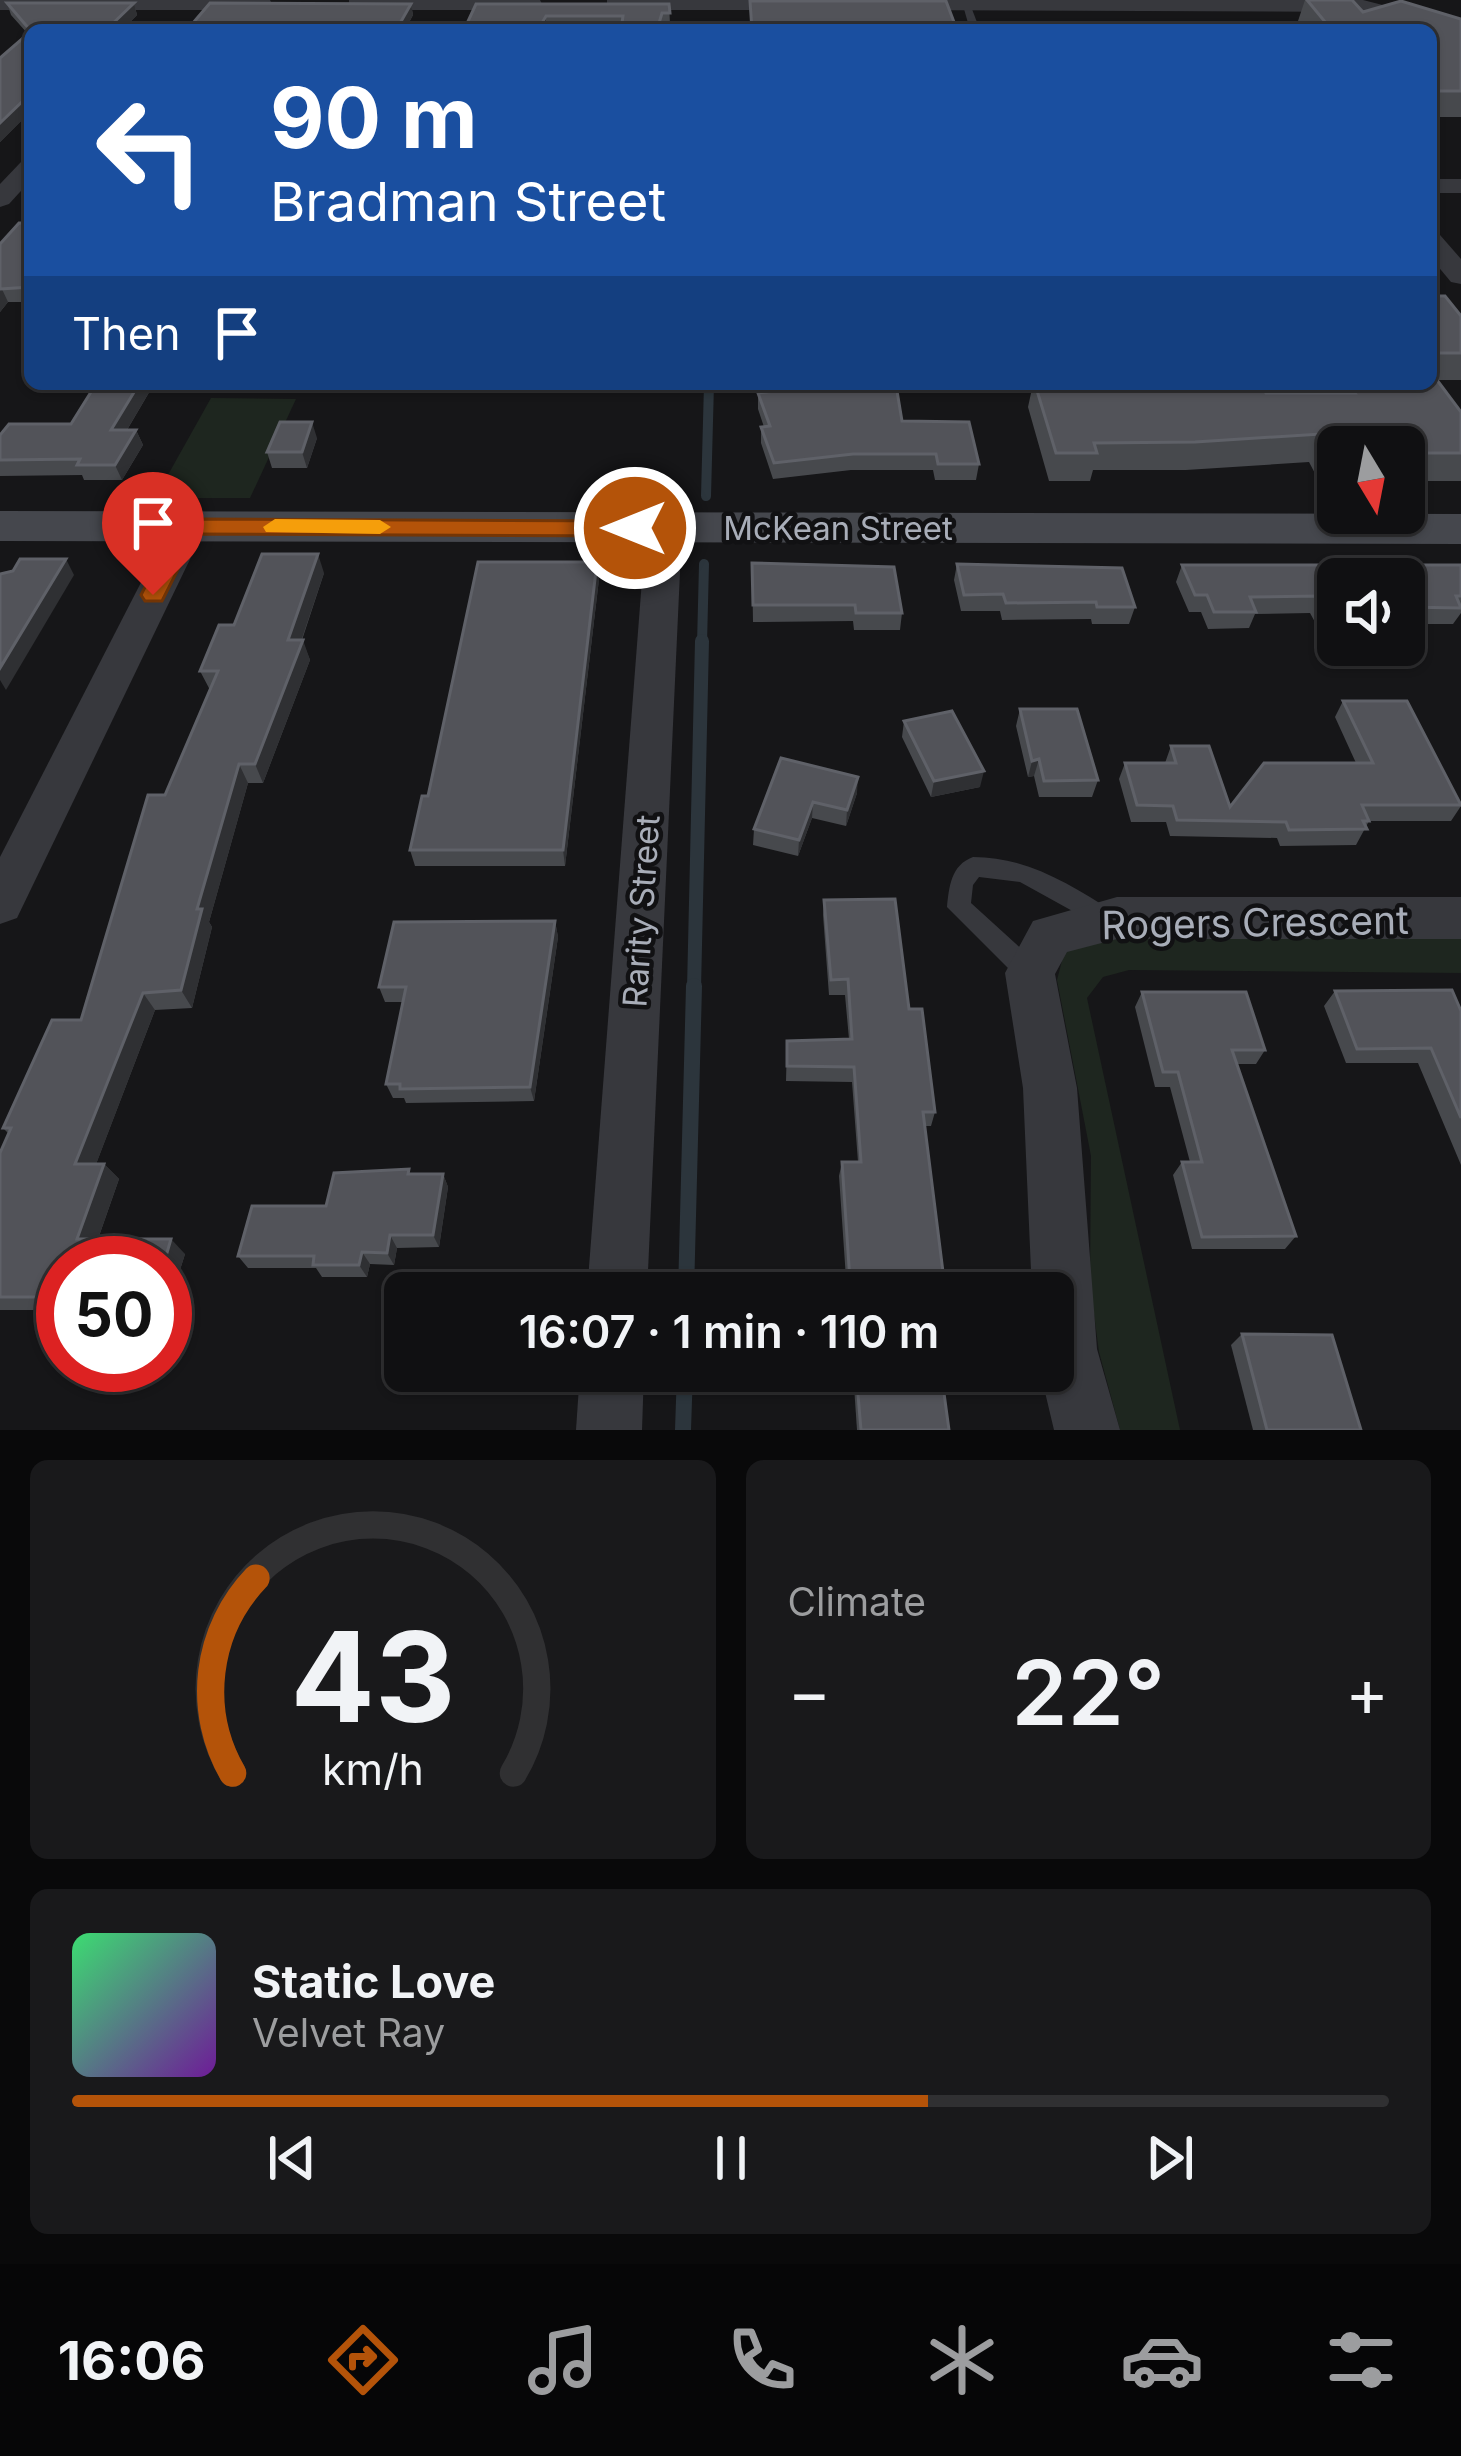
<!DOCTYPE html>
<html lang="en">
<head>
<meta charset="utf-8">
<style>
  body { margin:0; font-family:Inter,sans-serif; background:#19191b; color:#f1f3f6; height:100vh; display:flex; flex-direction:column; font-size:45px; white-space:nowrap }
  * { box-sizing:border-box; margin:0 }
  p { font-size:39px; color:#9c9d9f }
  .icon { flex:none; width:66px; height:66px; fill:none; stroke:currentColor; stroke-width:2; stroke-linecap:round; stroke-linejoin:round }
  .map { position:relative; height:1430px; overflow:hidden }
  .details { display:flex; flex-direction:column; gap:30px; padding:30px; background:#09090a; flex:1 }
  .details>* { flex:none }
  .banner { position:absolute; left:24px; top:24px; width:1413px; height:366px; border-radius:18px; box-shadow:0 3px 9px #0004,0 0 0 3px #303032; background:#1a4fa0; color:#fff; overflow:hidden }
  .needle { width:78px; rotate:170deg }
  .buttons { position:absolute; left:1317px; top:426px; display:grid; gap:24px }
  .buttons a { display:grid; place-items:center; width:108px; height:108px; border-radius:18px; background:#101012; box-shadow:0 3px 9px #0004,0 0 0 3px #303032; font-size:60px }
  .speed { position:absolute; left:36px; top:1236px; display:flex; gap:24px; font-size:60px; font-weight:700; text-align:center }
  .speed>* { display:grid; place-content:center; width:156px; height:156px; border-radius:50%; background:#101012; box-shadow:0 3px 9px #0004,0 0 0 3px #303032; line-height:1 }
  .speed .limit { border:18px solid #d22; background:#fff; color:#111 }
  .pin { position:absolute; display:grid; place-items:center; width:102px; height:102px; color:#fff; margin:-123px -51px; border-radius:50% 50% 50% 0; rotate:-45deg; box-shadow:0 0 12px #0007 }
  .pin .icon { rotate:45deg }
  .me { position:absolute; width:132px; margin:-66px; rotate:270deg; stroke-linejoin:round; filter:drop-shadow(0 0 9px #0008) }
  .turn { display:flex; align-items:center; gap:42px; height:252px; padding:0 48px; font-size:54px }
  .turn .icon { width:156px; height:156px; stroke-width:2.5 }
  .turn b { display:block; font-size:84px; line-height:102px }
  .then { display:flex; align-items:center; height:114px; padding:0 48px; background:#0003; gap:24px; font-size:45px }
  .big { font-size:90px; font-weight:600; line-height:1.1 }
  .details .widget { flex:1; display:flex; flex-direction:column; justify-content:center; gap:18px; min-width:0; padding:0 42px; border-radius:18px; background:#19191b }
  .details .dial { align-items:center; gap:0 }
  .dial svg { height:312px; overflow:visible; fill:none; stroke:#303032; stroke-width:7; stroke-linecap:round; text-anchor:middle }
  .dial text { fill:#f1f3f6; stroke:none }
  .song { display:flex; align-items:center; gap:36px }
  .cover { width:144px; height:144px; border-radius:18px; background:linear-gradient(135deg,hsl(140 70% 55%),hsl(280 70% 35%)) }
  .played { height:12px; border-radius:6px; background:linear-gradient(90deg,#b45309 65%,#303032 65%) }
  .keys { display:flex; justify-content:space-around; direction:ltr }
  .heat { display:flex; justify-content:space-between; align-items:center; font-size:66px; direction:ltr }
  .details .tiles { flex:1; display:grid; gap:30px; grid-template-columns:1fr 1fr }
  .widget:last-child { grid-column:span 2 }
  .trip { position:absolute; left:384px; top:1272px; width:690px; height:120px; border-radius:18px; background:#101012; box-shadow:0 3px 9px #0004,0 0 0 3px #303032; font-weight:600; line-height:120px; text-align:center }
  .dock { display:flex; height:192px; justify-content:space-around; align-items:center; background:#060607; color:#9c9d9f }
  .dock .icon { width:84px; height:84px }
  .dock .selected { color:#b45309 }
  .dock b { font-size:54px; color:#f1f3f6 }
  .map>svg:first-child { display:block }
  .green { fill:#1e261f }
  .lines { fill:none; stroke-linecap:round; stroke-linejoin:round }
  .stream-far2 { stroke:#2c353c; stroke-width:10 }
  .stream-far1 { stroke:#2c353c; stroke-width:14 }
  .stream { stroke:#2c353c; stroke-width:16 }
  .service { fill:#37383d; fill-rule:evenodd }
  .minor { fill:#37383d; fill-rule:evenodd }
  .secondary { fill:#45474d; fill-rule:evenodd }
  .wall { fill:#47494d }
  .shaded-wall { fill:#2f3033 }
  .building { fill:#525359; stroke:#5f6168; stroke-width:3 }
  .route { fill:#b45309; stroke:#753606; stroke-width:3 }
  .slow { fill:#f59e0b }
  .labels { text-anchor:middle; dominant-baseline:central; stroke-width:9; stroke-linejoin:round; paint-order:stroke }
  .street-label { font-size:33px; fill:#a8adb8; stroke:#111113 }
  .near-street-label { font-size:39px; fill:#a8adb8; stroke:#111113 }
</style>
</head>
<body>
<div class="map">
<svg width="1461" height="1430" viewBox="0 0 1461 1430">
  <rect width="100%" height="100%" fill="#161618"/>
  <!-- green -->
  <g class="green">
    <polygon points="211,398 296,399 250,498 155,498"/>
    <polygon points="1461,935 1461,973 1129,970 1103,977 1087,998 1180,1430 1120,1430 1099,1352 1090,1283 1091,1156 1057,980 1065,949 1083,938"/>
  </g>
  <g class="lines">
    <!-- stream-far2 -->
    <g class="stream-far2">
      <polyline points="706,496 709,384"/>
      <polyline points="702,644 704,564"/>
    </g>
    <!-- stream-far1 -->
    <polyline class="stream-far1" points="694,989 702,641"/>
    <!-- stream -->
    <g class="stream">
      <polyline points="686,1293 694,986"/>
      <polyline points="683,1430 685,1371"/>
    </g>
    <!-- service -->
    <g class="service">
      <polygon points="962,2 970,4 980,30 970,30"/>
      <path d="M 973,857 C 1027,857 1069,884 1114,912 L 1117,919 L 1114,926 L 1105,929 L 1020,882 L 979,877 L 973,885 L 971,903 L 1039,965 L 1043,973 L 1039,981 L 1030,984 L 1021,981 L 947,907 C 949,887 951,865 973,857 Z"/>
    </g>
    <!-- minor -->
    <g class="minor">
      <polygon points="0,0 270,0 272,4 263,10 0,10"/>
      <polygon points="349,0 540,0 542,4 533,10 356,10 349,8"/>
      <polygon points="607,0 810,0 812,4 803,10 614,10 607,8"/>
      <polygon points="882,0 1363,0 1461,25 1461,37 1363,12 889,10 882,8"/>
      <polygon points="30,160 30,181 9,204 0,207 0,184 21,162"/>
      <rect x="1431" y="179" width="30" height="14"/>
      <polygon points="1431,233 1440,235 1461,259 1461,284 1451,282 1431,258"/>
      <polygon points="188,515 201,518 206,526 17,918 0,924 0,857 170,526 175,518"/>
      <polygon points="664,517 677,520 682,528 647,1293 587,1293 646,528 651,520"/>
      <polygon points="1117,897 1461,897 1461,939 1117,939 1067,952 1055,974 1077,1088 1097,1349 1120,1430 1054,1430 1040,1371 1053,1371 1053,1293 1032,1293 1023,1088 1005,973 1033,921"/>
      <polygon points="580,1371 644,1371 642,1430 576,1430"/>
    </g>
    <!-- secondary -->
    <polygon class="secondary" points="0,511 1461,514 1461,544 0,541"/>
  </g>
  <!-- wall -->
  <g class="wall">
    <polygon points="1305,0 1352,0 1363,12 1461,19 1461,117 1431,117 1431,30 1305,30 1298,21"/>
    <polygon points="7,3 134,3 137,15 122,30 30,30 30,112 0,142 0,58 28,34 11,15"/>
    <polygon points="411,4 413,15 405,30 187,30"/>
    <polygon points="476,4 669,4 670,24 663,25 661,30 621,30 621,27 464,30"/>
    <polygon points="30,223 30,302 8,302 0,312 0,244"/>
    <polygon points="1431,296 1461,316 1461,380 1437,380 1461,412 1461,481 1404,481 1404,447 1338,447 1338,481 1319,481 1309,462 1186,470 1093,470 1090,481 1049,481 1028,407 1033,384 1259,384 1266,393 1326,393 1320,384 1431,384"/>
    <polygon points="96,384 154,384 127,430 136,430 143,445 122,480 84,480 82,475 0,476 0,435 71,424"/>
    <polygon points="758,393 902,421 979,464 976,480 935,480 933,470 851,470 773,479 761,443 761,427 764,427 758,409"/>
    <polygon points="317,438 307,468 272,468 267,452"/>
    <polygon points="752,563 902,613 900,630 854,630 853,621 753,622"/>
    <polygon points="957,564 1135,607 1129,624 1092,624 1091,619 1002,620 1000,611 961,611 954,580"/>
    <polygon points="1182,565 1461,565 1461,613 1453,624 1404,624 1404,579 1338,579 1338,624 1316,624 1310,613 1255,614 1249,628 1208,629 1201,612 1189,612 1176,582"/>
    <polygon points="324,573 302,640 310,660 263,783 248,783 209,922 212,927 192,1008 155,1010 96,1164 104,1164 119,1179 98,1239 185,1254 167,1311 165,1311 165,1263 63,1263 63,1310 0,1310 0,1153 8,1133 3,1128 81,1020 165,795 210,690 200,671 234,625"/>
    <polygon points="599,579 565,866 415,866 410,850 428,796"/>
    <polygon points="1343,701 1461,803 1461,806 1451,821 1369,821 1356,845 1280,846 1277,838 1170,836 1166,822 1131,822 1119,779 1125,763 1165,763 1171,746 1230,807 1356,763 1335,717"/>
    <polygon points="1020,709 1098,780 1092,797 1039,797 1034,776 1028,777 1016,726"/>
    <polygon points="904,721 980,787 931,797 902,737"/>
    <polygon points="781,758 857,793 846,826 812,818 798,856 753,845 754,829"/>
    <polygon points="824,900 909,1009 935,1112 931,1126 924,1126 944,1280 939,1292 847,1293 839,1176 842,1162 858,1162 852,1082 786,1081 787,1041 849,1039 845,995 829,995 823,915"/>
    <polygon points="555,921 558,937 534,1101 406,1103 404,1098 393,1098 386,1084 403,1002 385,1002 379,987"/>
    <polygon points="1335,991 1461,1011 1461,1165 1418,1063 1346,1063 1324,1006"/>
    <polygon points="1142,992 1265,1050 1256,1064 1237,1064 1296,1236 1285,1249 1192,1249 1173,1175 1182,1162 1190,1162 1170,1087 1155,1087 1135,1007"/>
    <polygon points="411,1174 443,1174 448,1187 439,1247 397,1248 394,1265 370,1264 367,1277 322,1277 316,1268 248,1268 238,1256 326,1206"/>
    <polygon points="1242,1334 1361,1430 1253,1430 1231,1345"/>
    <polygon points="853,1371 941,1371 949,1430 857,1430"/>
  </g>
  <!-- shaded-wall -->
  <g class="shaded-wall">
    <polygon points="134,3 137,15 122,30 106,30"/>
    <polygon points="411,4 413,15 405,30 400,30 399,25"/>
    <polygon points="546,16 546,30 538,30"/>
    <polygon points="30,94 30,112 0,142 0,123"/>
    <polygon points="1,287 8,302 0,312 0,289"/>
    <polygon points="139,384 154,384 118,445 111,430"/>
    <polygon points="312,422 317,438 307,468 302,452"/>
    <polygon points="136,430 143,445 122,480 115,465"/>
    <polygon points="318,554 324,573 295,659 288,640"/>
    <polygon points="66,559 74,575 6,690 0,680 0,668"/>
    <polygon points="597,562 599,579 565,866 563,850"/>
    <polygon points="303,640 310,660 263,783 255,764"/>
    <polygon points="1039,759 1034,776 1028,777 1032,761"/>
    <polygon points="239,764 248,783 209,922 212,927 192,1008 181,990 197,909"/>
    <polygon points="984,771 980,787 931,797 934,781"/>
    <polygon points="858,777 857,793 846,826 847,810"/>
    <polygon points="813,802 812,818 798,856 799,840"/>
    <polygon points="555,921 558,937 534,1101 530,1087"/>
    <polygon points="143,993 155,1010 90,1180 75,1164"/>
    <polygon points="104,1164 119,1179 93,1253 77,1239"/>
    <polygon points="443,1174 448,1187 439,1247 433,1235"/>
    <polygon points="390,1235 397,1248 394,1265 387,1253"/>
    <polygon points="171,1239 185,1254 167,1311 165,1308 164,1263"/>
    <polygon points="362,1252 370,1264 367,1277 359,1265"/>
  </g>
  <!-- building -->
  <g class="building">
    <polygon points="1307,0 1352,0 1363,12 1401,1 1461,19 1461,91 1431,91 1431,30 1327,30 1326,29 1331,29"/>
    <polygon points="750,1 946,1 957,30 752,30"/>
    <polygon points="7,3 134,3 106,30 102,28 98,30 30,30"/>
    <polygon points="210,3 411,4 399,25 383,25 380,30 187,30"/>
    <polygon points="476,4 669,4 670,13 662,13 657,30 621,30 623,16 546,16 538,30 464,30"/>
    <polygon points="30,32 30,94 0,123 0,58"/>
    <polygon points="19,223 30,223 30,287 0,289 0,244"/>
    <polygon points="1431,296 1445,296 1461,316 1461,353 1431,353"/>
    <polygon points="1431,372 1461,412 1461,453 1404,453 1404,447 1338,447 1338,453 1332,453 1321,434 1195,442 1094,443 1097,453 1056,453 1035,384 1259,384 1266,393 1355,393 1349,384 1431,384"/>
    <polygon points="96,384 139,384 111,430 136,430 115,465 77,465 80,459 0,460 0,435 9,424 71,424"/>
    <polygon points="803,388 897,391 902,421 969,422 979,464 938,464 936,454 853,454 774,463 761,427 770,426 758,393"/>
    <polygon points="280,422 312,422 302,452 267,452"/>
    <polygon points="262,554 318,554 288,640 303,640 255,764 239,764 197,909 202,909 181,990 143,993 75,1164 104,1164 77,1239 171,1239 164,1263 63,1263 63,1297 0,1297 0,1153 11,1128 3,1128 52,1020 81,1020 148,795 165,795 218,671 200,671 219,625 234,625"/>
    <polygon points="20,559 66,559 0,668 0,574 13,571"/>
    <polygon points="478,562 597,562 563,850 410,850 422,796 428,796"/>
    <polygon points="752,563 894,567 902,613 856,613 855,605 753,605"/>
    <polygon points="957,564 1122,568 1135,607 1097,607 1096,602 1006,603 1003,594 964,595"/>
    <polygon points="1182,565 1461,565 1461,596 1456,596 1461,608 1404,607 1404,579 1338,579 1338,607 1324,607 1318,596 1250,597 1256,612 1214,612 1207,595 1195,595"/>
    <polygon points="1343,701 1407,701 1461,805 1362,805 1369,821 1363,821 1367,829 1289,830 1286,822 1177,820 1173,806 1137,805 1125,763 1176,763 1171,746 1209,746 1230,807 1264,763 1373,763"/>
    <polygon points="1020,709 1077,709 1098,780 1044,781 1039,759 1032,761"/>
    <polygon points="952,711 984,771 934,781 904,721"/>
    <polygon points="781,758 858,777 847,810 813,802 799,840 754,829"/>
    <polygon points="895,899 909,1009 922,1009 935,1112 923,1112 944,1280 850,1281 842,1162 861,1162 854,1067 787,1066 787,1041 852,1039 848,979 831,980 824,900"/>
    <polygon points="555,921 530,1087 400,1089 400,1084 386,1084 406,987 379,987 394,922"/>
    <polygon points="1452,990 1461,1011 1461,1118 1431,1048 1357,1049 1335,991"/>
    <polygon points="1142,992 1246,992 1265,1050 1232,1050 1296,1236 1202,1237 1182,1162 1202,1162 1178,1072 1163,1072"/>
    <polygon points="409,1169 408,1174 443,1174 433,1235 390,1235 387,1253 362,1252 359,1265 313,1265 314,1256 238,1256 252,1206 326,1206 334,1173"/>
    <polygon points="1242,1334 1332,1335 1361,1430 1267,1430"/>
    <polygon points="856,1371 941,1371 949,1430 861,1430"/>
  </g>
  <!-- route -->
  <polygon class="route" points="188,519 635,521 646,528 635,536 196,534 162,601 145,601 141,595 176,526"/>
  <!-- slow -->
  <polygon class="slow" points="275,519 380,520 391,527 380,534 266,532 263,527"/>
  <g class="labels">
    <!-- street labels -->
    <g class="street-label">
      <text x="838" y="528">McKean Street</text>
      <text transform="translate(641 911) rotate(-86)">Rarity Street</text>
    </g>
    <!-- near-street labels -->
    <g class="near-street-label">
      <text transform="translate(1255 922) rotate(-1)">Rogers Crescent</text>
    </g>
  </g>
</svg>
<div class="buttons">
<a><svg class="needle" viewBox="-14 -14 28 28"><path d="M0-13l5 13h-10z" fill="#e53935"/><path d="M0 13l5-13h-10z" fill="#9c9d9f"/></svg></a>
<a><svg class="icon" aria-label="sound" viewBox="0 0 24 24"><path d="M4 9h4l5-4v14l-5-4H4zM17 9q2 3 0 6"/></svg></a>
</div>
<div class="speed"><div class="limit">50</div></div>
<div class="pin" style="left:153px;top:595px;background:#d93025"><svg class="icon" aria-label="arrive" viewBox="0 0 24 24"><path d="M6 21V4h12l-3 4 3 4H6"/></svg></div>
<svg class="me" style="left:635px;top:528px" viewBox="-20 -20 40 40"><circle r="17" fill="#b45309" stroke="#fff" stroke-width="3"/><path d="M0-11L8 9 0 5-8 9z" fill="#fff"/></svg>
<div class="trip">16:07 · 1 min · 110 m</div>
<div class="banner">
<div class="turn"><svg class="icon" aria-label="left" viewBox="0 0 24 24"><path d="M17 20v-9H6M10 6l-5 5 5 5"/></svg><div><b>90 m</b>Bradman Street</div></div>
<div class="then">Then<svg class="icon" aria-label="arrive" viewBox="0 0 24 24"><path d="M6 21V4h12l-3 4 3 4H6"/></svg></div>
</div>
</div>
<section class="details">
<div class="tiles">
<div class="widget dial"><svg viewBox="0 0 100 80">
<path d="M14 69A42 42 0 1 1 86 69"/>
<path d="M14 69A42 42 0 0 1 20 19" stroke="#b45309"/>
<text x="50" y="56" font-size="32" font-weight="700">43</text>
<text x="50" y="72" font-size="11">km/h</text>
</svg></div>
<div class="widget"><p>Climate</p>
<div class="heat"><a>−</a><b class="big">22°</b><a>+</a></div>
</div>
<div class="widget">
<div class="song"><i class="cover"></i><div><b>Static Love</b><p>Velvet Ray</p></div></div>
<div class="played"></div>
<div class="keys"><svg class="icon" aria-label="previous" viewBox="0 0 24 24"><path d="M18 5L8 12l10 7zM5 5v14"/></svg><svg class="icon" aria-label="pause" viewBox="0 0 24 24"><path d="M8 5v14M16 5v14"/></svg><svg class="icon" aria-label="next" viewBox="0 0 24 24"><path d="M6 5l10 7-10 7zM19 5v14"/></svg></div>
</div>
</div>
</section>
<nav class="dock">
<b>16:06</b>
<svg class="icon selected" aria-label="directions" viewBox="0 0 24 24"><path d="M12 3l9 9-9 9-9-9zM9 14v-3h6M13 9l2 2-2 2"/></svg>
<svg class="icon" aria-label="music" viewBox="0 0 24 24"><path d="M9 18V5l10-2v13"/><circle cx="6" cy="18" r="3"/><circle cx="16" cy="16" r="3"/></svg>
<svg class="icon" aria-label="phone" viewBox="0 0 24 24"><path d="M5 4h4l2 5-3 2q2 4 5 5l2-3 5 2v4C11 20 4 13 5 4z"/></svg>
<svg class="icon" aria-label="climate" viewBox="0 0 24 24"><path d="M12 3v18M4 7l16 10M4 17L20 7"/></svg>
<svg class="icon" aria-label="car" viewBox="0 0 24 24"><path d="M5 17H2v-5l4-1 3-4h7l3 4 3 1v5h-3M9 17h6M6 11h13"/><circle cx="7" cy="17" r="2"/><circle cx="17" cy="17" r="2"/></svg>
<svg class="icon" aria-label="filters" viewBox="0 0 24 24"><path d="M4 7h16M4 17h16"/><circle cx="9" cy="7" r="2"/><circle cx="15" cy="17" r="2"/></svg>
</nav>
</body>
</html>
